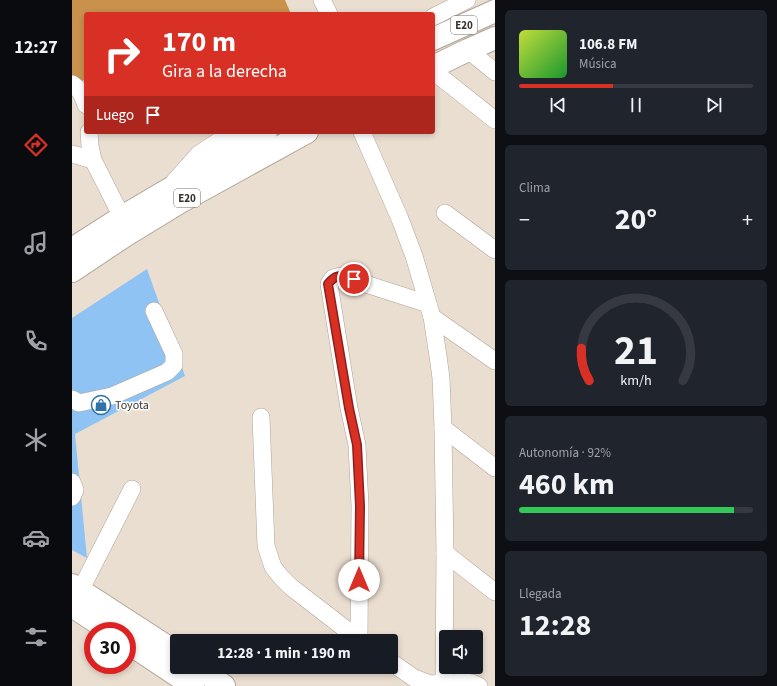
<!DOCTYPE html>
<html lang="es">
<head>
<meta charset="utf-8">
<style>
  body { margin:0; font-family:"Source Sans 3",sans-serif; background:#20242c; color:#f1f3f6; height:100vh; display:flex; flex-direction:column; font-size:15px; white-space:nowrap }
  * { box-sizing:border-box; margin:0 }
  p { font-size:13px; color:#9ea1a6 }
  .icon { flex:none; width:22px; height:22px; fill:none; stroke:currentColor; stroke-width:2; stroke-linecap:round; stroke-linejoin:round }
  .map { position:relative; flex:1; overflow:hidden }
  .drawer { display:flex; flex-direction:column; gap:10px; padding:10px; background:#0d0f14; width:282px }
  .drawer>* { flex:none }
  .guide { position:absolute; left:12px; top:12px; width:351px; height:122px; border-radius:4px; box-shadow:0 2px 6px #0003; background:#d93025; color:#fff; overflow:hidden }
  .controls { position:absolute; left:367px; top:630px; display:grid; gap:8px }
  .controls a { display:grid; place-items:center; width:44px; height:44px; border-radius:4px; background:#171b24; box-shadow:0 2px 6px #0003; font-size:20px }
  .speed { position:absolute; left:12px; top:622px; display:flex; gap:8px; font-size:20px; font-weight:700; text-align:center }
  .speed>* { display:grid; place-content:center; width:52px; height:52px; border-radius:50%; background:#171b24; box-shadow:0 2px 6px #0003; line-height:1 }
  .speed .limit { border:6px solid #d22; background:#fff; color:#111 }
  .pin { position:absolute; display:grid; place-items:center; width:34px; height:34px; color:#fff; margin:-17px; border:2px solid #fff; border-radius:50%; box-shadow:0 1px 4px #0007 }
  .me { position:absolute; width:44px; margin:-22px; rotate:0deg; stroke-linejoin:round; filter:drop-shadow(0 0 3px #0008) }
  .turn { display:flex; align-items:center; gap:14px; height:84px; padding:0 12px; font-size:18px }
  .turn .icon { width:52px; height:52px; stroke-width:2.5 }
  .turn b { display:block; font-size:28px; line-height:34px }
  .then { display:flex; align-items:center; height:38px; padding:0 12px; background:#0003; gap:8px; font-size:15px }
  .big { font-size:30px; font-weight:700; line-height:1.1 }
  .drawer .tile { flex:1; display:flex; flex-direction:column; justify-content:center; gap:6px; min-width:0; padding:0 14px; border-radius:6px; background:#20242c }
  .drawer .dial { align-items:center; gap:0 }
  .dial svg { height:104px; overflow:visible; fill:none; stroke:#363941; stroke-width:7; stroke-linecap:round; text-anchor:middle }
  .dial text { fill:#f1f3f6; stroke:none }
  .song { display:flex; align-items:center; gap:12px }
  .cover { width:48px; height:48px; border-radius:6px; background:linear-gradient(135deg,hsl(70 70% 55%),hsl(130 70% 35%)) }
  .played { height:4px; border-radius:2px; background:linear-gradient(90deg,#d93025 40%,#363941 40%) }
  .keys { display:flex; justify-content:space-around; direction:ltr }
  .heat { display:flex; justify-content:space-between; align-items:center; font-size:22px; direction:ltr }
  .charge { height:6px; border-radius:3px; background:linear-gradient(90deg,#34c759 92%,#363941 0) }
  .trip { position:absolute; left:98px; top:634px; width:228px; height:40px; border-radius:4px; background:#171b24; box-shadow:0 2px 6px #0003; font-weight:700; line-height:40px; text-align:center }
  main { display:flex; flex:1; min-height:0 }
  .dock { display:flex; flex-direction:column; width:72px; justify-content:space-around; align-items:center; background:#090b0e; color:#9ea1a6 }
  .dock .icon { width:28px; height:28px }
  .dock .selected { color:#d93025 }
  .dock b { font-size:18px; color:#f1f3f6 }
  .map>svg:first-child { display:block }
  .forest { fill:#c9914c }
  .building { fill:#8fc3f3 }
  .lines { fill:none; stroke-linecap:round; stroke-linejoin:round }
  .minor-casing { stroke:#b0a497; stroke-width:18 }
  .highway-casing { stroke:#b0a497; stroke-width:24 }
  .minor { stroke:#fff; stroke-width:17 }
  .highway { stroke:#fff; stroke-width:22 }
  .route-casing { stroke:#8d1f18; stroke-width:10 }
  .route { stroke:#d93025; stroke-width:7 }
  .labels { text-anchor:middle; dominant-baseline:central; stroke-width:3; stroke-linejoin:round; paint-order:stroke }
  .shield { fill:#fff; stroke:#73706c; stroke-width:1 }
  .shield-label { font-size:11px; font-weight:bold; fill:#37322d }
  .poi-label { font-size:12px; fill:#37322d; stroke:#fff; text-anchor:start }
</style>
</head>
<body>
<main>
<nav class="dock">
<b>12:27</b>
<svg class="icon selected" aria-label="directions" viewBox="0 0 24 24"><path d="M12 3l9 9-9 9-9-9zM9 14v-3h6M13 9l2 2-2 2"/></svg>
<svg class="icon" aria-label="music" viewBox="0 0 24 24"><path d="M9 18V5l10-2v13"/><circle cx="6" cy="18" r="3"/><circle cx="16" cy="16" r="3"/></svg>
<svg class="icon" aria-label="phone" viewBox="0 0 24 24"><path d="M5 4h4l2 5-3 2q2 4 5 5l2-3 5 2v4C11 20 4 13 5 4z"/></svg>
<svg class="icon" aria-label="climate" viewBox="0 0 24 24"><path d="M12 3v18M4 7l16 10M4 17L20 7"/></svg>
<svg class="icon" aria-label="car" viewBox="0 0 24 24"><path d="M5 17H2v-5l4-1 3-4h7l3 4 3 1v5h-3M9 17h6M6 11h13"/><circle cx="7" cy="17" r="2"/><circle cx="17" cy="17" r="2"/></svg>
<svg class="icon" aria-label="filters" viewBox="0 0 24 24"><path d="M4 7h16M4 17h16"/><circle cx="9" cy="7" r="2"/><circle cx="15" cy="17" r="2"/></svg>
</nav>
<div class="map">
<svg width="423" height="686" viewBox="0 0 423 686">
  <rect width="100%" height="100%" fill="#eaded0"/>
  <!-- forest -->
  <polygon class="forest" points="0,0 213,0 219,14 14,14 14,79 0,86"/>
  <!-- building -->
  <polygon class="building" points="75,269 113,376 3,434 15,558 0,550 0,318"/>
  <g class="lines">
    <!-- minor casing -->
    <g class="minor-casing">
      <g id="minor">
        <polyline points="250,0 257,14"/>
        <polyline points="361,17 395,0"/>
        <polyline points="396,50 423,72"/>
        <polyline points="361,71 423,120"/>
        <path d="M 0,84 C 8,89 11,96 14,105"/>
        <polyline points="17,132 18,146 21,160 50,217"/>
        <polyline points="290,132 328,219 342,256 360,317 366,356 369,378 371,428 373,553 372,686"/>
        <polyline points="0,154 21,160"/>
        <polyline points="102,182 127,154 161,132"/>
        <polyline points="373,213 423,250"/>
        <polyline points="360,317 423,361"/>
        <polyline points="0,399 7,403 40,396 95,372 102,365 102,354 82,311"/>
        <polyline points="189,417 194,546 201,567 209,577 219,587 289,641"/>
        <polyline points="371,428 423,468"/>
        <polyline points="0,482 3,490 0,497"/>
        <polyline points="373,553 423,592"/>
        <polyline points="8,591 60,489"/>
        <polyline points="287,640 288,506 285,445 277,408 257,284 261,278 269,276 356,304"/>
        <polyline points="319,662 342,678 358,684 393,682 400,683 407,686"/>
      </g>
    </g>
    <!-- highway casing -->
    <g class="highway-casing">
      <g id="highway">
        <polyline points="361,39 423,11"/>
        <polyline points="361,67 396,50 423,38"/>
        <polyline points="0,249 50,217 194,132"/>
        <polyline points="0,271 54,235 108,202 235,132"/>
        <polyline points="0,585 105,653"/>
        <polyline points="0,606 38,631"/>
        <polyline points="55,642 121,686"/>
        <polyline points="126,667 152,686"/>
      </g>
    </g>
    <!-- minor -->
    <use href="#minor" class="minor"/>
    <!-- highway -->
    <use href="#highway" class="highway"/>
  </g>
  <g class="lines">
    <!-- route casing -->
    <g class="route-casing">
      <path id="route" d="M 282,279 C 269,276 265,273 256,284 L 277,408 L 285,445 L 288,506 L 287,580"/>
    </g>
    <!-- route -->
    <use href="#route" class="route"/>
  </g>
  <!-- icons -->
  <defs>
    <g id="shop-ring" transform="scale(1)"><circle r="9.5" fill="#fff" stroke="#3072a8" stroke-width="1.5"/><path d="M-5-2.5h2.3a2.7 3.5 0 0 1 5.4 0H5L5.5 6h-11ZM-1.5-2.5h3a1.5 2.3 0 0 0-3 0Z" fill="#3072a8"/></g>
  </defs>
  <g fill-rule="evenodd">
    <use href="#shop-ring" x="29" y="405"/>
  </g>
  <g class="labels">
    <!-- shield labels -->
    <g class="shield">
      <rect x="379" y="16" width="26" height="18" rx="3"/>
      <rect x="102" y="189" width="26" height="18" rx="3"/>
    </g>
    <g class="shield-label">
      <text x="392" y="25">E20</text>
      <text x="115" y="198">E20</text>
    </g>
    <!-- poi labels -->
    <g class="poi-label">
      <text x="43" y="405">Toyota</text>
    </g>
  </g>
</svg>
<div class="controls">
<a><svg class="icon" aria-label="sound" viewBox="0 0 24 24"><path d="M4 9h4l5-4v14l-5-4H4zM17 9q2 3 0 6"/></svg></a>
</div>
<div class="speed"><div class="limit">30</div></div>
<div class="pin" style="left:282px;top:279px;background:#d93025"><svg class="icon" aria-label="arrive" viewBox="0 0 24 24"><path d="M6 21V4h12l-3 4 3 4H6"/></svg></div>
<svg class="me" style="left:287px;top:580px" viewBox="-20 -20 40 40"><circle r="19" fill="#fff"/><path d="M0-13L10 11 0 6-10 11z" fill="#d93025"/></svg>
<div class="trip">12:28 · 1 min · 190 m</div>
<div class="guide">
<div class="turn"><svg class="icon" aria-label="right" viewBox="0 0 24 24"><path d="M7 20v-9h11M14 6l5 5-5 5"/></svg><div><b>170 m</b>Gira a la derecha</div></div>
<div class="then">Luego<svg class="icon" aria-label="arrive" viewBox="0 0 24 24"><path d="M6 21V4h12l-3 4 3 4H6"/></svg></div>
</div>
</div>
<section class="drawer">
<div class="tile">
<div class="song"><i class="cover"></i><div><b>106.8 FM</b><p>Música</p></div></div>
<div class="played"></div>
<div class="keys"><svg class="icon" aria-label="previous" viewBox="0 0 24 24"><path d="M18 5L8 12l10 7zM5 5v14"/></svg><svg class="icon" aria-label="pause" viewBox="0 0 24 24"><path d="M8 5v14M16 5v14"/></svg><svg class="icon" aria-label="next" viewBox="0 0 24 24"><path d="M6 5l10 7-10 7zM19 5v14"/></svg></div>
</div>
<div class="tile"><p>Clima</p>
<div class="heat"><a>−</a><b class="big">20°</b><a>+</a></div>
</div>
<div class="tile dial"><svg viewBox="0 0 100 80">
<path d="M14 69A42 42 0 1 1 86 69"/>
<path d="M14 69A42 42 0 0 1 8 44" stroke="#d93025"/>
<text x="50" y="56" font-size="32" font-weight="700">21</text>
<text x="50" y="72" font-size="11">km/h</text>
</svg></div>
<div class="tile"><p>Autonomía · 92%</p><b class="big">460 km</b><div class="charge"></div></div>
<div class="tile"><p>Llegada</p><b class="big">12:28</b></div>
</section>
</main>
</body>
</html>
